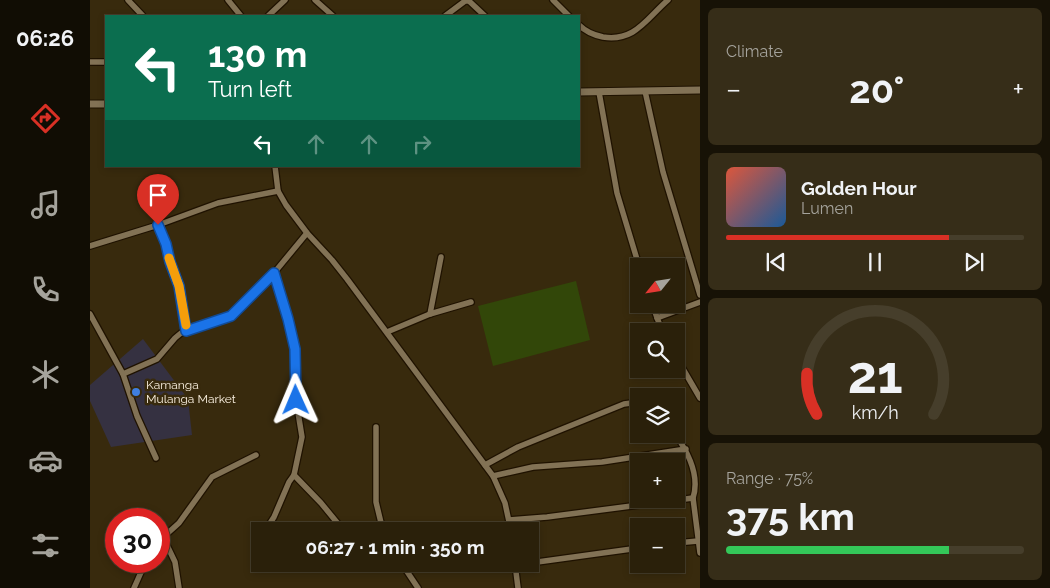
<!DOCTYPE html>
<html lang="en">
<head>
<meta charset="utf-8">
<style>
  body { margin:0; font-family:Raleway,sans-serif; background:#362d18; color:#f1f3f6; height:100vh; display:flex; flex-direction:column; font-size:19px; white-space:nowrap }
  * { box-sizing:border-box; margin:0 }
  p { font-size:16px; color:#a5a39c }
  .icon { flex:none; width:28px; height:28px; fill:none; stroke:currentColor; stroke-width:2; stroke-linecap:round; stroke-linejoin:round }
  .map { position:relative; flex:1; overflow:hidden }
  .details { display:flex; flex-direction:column; gap:8px; padding:8px; background:#171206; width:350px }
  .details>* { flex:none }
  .banner { position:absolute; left:15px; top:15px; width:475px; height:152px; border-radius:0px; box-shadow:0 2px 8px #0003,0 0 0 1px #463e2b; background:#0b6e4f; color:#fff; overflow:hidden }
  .needle { width:32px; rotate:240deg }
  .tools { position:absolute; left:540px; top:258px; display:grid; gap:10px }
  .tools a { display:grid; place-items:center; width:55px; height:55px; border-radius:0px; background:#2a200a; box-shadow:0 2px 8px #0003,0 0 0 1px #463e2b; font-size:25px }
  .speed { position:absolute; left:15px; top:508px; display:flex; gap:10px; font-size:25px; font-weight:700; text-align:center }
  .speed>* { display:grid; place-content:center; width:65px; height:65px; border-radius:50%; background:#2a200a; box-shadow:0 2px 8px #0003,0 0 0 1px #463e2b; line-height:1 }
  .speed .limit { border:8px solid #d22; background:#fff; color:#111 }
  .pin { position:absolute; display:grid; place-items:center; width:42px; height:42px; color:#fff; margin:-51px -21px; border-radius:50% 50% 50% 0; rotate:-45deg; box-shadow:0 0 5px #0007 }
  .pin .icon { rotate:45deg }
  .me { position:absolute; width:55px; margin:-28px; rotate:359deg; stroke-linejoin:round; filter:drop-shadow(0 0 4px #0008) }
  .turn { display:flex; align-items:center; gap:18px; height:105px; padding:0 20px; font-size:22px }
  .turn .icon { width:65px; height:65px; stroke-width:2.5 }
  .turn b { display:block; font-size:35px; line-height:42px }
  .lanes { display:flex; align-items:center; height:48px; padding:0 20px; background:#0003; justify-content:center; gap:25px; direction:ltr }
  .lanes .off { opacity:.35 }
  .big { font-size:38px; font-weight:700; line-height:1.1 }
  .details .tile { flex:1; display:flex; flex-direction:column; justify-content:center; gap:8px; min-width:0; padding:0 18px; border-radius:8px; background:#362d18 }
  .details .dial { align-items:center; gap:0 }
  .dial svg { height:130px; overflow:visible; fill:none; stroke:#463e2b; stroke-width:7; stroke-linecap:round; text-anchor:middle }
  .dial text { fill:#f1f3f6; stroke:none }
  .song { display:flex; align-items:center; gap:15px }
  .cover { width:60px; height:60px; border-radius:8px; background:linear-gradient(135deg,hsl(10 70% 55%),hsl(210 70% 35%)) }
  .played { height:5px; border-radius:2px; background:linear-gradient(90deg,#d93025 75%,#463e2b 75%) }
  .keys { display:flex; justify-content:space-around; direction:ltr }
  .heat { display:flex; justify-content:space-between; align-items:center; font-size:28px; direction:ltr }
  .charge { height:8px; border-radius:4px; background:linear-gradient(90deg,#34c759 75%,#463e2b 0) }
  .trip { position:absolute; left:161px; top:522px; width:288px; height:50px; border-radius:0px; background:#2a200a; box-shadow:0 2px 8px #0003,0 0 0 1px #463e2b; font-weight:700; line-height:50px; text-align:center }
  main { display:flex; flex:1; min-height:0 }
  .dock { display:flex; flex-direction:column; width:90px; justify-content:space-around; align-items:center; background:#110d04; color:#a5a39c }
  .dock .icon { width:35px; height:35px }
  .dock .selected { color:#d93025 }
  .dock b { font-size:22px; color:#f1f3f6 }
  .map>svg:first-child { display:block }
  .commercial { fill:#353141 }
  .green { fill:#324709 }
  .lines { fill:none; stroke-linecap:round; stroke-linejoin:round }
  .minor-casing { stroke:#1f1200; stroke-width:8 }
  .tertiary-casing { stroke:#1f1200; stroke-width:9 }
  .minor { stroke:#827255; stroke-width:5.5 }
  .tertiary { stroke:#827255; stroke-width:7 }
  .route-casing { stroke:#114b97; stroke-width:12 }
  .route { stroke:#1a73e8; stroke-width:9 }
  .slow { stroke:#f59e0b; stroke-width:9 }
  .shop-dot { fill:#3f7fe0; stroke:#382a0d; stroke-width:2 }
  .labels { text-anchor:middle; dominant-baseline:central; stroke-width:5; stroke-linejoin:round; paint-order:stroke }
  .poi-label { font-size:12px; fill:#faf0e0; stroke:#382a0d; text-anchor:start }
</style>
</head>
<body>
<main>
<nav class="dock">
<b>06:26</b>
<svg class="icon selected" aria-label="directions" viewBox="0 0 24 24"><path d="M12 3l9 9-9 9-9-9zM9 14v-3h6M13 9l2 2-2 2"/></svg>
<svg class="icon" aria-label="music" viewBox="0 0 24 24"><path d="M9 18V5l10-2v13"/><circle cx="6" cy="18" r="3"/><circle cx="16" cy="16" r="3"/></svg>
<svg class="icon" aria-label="phone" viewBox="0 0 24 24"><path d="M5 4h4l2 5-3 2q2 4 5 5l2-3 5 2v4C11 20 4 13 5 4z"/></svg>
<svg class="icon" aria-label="climate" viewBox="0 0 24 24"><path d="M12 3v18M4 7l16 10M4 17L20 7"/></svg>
<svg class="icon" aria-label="car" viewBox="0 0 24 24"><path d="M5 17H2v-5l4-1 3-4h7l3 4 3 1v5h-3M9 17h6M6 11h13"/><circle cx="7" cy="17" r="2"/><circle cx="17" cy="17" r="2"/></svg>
<svg class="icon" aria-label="filters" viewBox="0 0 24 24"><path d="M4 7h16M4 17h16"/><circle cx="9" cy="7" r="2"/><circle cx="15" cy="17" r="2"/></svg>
</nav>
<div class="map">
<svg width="610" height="588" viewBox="0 0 610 588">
  <rect width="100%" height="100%" fill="#382a0d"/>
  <!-- commercial -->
  <polygon class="commercial" points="53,339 98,399 102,435 21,447 0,401 0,385"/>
  <!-- green -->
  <polygon class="green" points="486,281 500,340 403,366 388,306"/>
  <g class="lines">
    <!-- minor casing -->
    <g class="minor-casing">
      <g id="minor">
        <polyline points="38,0 53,16"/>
        <polyline points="138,0 151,16"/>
        <polyline points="225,0 243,16"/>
        <polyline points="463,0 479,16"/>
        <polyline points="178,16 195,0"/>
        <polyline points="355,16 375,1 379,1 395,16"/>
        <path d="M 489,25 C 496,32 503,35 513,37 C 545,42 556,19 578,0"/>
        <polyline points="0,62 16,62"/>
        <polyline points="555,91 573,172 610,295"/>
        <polyline points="509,92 527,193 549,266"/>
        <polyline points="185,166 188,191 196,205 217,233 242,260 257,279 403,476 415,503 421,531"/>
        <polyline points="68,225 76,244 80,262 89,286 96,331"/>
        <polyline points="0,246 68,225 128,203 188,191"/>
        <polyline points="562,304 572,331"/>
        <polyline points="0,314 33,374 47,416 66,458"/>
        <polyline points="340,314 351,257"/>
        <polyline points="567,318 610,302"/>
        <polyline points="297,332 340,314 381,302"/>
        <polyline points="586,357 610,398"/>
        <polyline points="33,374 67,359 85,338 91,333 141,316 184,273 217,233"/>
        <polyline points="286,427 286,502 293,531"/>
        <path d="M 585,434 C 598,452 610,476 603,498 L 610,553"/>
        <polyline points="395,465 428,447 534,404 549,402"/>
        <polyline points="204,475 231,503 254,531"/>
        <polyline points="403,476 443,467 512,462 596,449"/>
        <polyline points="419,520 457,517 603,498"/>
        <polyline points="175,531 184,517 199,482 204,475 212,437 206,400 205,349 198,319 184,273"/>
        <polyline points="73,537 85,562 89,588"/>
        <polyline points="69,541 89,523 122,477 166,455"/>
        <polyline points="586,543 608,541"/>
        <polyline points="165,548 170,540"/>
        <polyline points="440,563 549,548"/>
        <polyline points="312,564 328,588"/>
        <polyline points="425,564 428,588"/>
        <polyline points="426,565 436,564"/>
        <polyline points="44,588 56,561"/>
      </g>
    </g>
    <!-- tertiary casing -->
    <g class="tertiary-casing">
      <g id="tertiary">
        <polyline points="489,92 610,90"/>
        <polyline points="0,104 16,104"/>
      </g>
    </g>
    <!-- minor -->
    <use href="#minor" class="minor"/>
    <!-- tertiary -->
    <use href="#tertiary" class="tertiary"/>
  </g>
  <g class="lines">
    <!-- route casing -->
    <g class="route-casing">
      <polyline id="route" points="68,225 76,244 80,262 89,286 96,331 141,316 184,273 198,319 205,349 206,400"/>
    </g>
    <!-- route -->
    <use href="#route" class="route"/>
    <!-- slow -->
    <polyline class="slow" points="79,258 89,286 96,325"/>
  </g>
  <!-- markers -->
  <circle class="shop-dot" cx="46" cy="392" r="5"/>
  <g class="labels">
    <!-- poi labels -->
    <g class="poi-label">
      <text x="56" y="385">Kamanga<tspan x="56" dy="14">Mulanga Market</tspan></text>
    </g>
  </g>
</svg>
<div class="tools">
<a><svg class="needle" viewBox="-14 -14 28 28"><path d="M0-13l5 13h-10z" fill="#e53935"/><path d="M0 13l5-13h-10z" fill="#a5a39c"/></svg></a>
<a><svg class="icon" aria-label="search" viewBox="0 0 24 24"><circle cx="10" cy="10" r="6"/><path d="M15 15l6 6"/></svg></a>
<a><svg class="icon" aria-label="layers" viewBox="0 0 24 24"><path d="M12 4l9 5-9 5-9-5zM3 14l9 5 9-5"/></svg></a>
<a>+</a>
<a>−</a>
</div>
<div class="speed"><div class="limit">30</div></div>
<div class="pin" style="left:68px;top:225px;background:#d93025"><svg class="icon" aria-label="arrive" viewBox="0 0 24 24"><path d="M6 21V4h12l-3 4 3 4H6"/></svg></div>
<svg class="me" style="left:206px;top:400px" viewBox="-20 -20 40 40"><path d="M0-17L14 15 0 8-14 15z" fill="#1a73e8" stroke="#fff" stroke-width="4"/></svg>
<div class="trip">06:27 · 1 min · 350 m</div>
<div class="banner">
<div class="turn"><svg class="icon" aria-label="left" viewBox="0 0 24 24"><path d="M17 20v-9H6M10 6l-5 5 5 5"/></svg><div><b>130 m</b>Turn left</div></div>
<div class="lanes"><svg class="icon" aria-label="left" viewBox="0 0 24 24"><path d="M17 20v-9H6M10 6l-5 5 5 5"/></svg><svg class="icon off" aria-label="ahead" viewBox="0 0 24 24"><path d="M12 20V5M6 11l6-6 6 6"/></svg><svg class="icon off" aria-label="ahead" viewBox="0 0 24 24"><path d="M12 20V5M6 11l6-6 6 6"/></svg><svg class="icon off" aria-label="right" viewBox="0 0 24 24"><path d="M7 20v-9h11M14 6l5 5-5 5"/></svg></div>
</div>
</div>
<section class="details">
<div class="tile"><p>Climate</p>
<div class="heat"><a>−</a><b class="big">20°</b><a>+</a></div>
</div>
<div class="tile">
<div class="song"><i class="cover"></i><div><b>Golden Hour</b><p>Lumen</p></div></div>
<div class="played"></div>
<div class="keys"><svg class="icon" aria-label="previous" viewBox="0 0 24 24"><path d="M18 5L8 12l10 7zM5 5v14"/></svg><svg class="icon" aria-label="pause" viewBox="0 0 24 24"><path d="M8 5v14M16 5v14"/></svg><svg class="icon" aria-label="next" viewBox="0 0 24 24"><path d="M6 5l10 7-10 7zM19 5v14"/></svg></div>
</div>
<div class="tile dial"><svg viewBox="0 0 100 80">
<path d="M14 69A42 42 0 1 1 86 69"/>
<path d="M14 69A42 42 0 0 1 8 44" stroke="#d93025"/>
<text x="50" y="56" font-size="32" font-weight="700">21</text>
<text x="50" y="72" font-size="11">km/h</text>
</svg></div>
<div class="tile"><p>Range · 75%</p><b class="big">375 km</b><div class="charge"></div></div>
</section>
</main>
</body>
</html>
